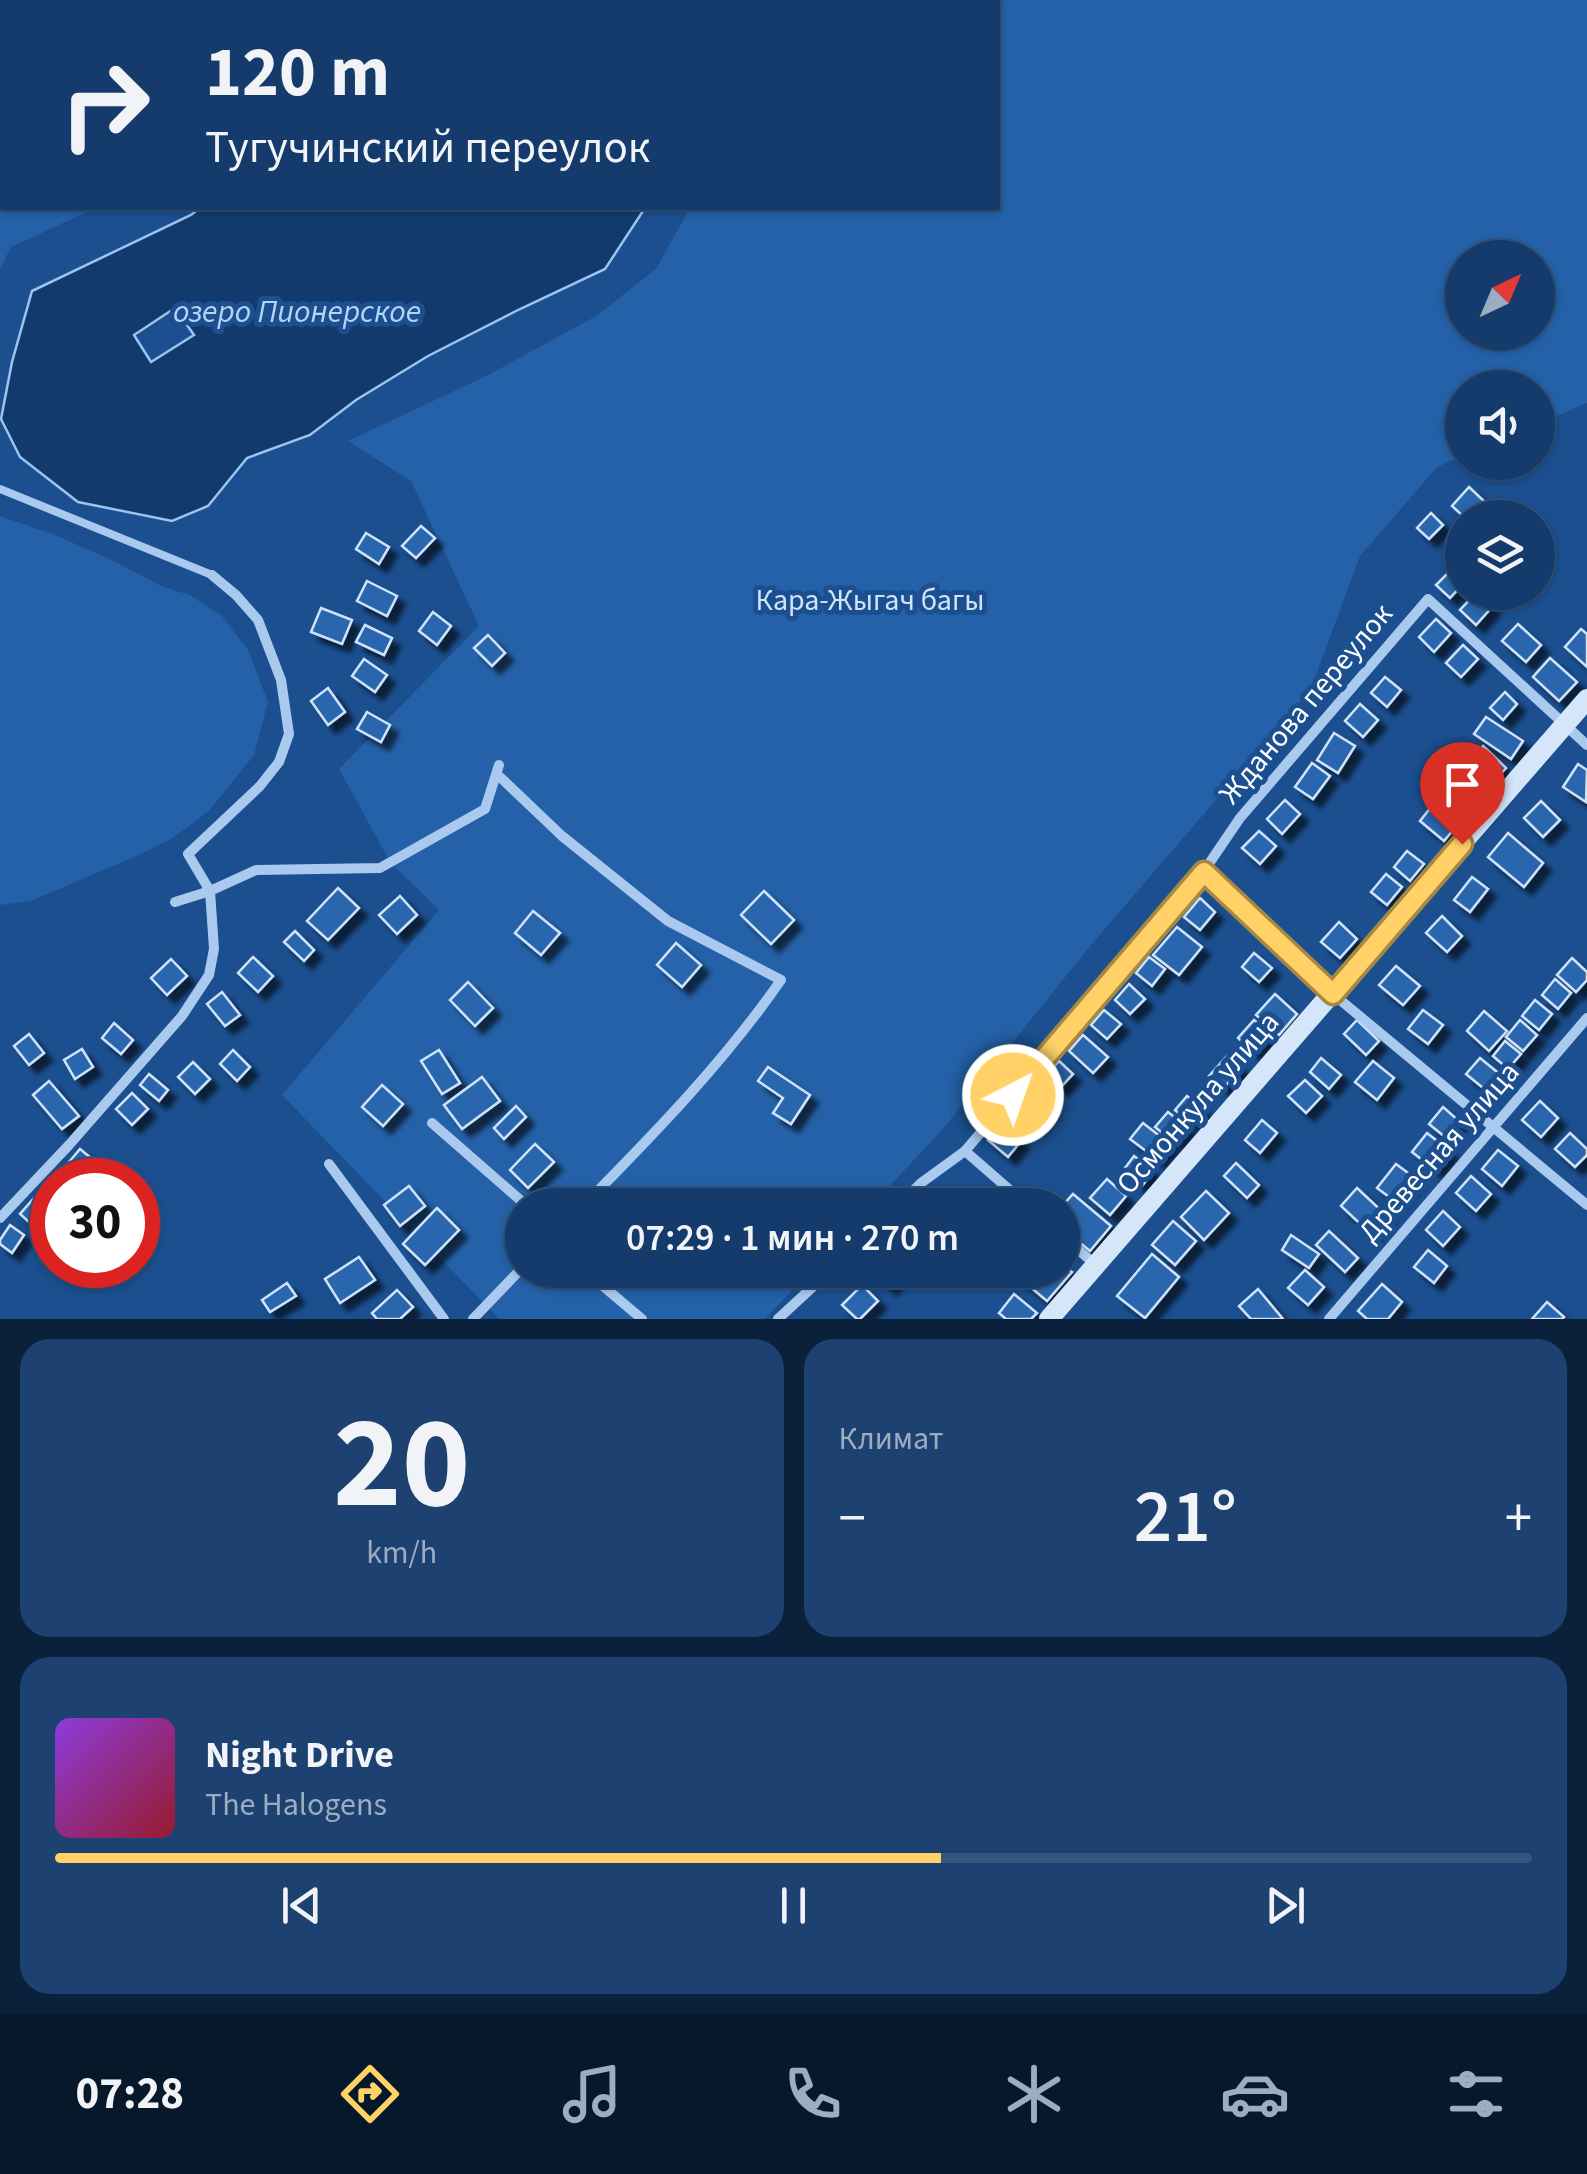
<!DOCTYPE html>
<html lang="ru">
<head>
<meta charset="utf-8">
<style>
  body { margin:0; font-family:"Source Sans 3",sans-serif; background:#1d4271; color:#f1f3f6; height:100vh; display:flex; flex-direction:column; font-size:38px; white-space:nowrap }
  * { box-sizing:border-box; margin:0 }
  p { font-size:32px; color:#9dadc1 }
  .icon { flex:none; width:55px; height:55px; fill:none; stroke:currentColor; stroke-width:2; stroke-linecap:round; stroke-linejoin:round }
  .map { position:relative; height:1319px; overflow:hidden }
  .details { display:flex; flex-direction:column; gap:20px; padding:20px; background:#0b203b; flex:1 }
  .details>* { flex:none }
  .hud { position:absolute; left:0px; top:0px; width:1000px; height:210px; box-shadow:0 2px 8px #0004,0 0 0 2px #33557e; background:#143b6b; color:#f1f3f6; overflow:hidden }
  .needle { width:65px; rotate:44deg }
  .controls { position:absolute; left:1445px; top:240px; display:grid; gap:20px }
  .controls a { display:grid; place-items:center; width:110px; height:110px; border-radius:50%; background:#143b6b; box-shadow:0 2px 8px #0004,0 0 0 2px #33557e; font-size:50px }
  .speed { position:absolute; left:30px; top:1158px; display:flex; gap:20px; font-size:50px; font-weight:700; text-align:center }
  .speed>* { display:grid; place-content:center; width:130px; height:130px; border-radius:50%; background:#143b6b; box-shadow:0 2px 8px #0004,0 0 0 2px #33557e; line-height:1 }
  .speed .limit { border:15px solid #d22; background:#fff; color:#111 }
  .pin { position:absolute; display:grid; place-items:center; width:85px; height:85px; color:#fff; margin:-102px -42px; border-radius:50% 50% 50% 0; rotate:-45deg; box-shadow:0 0 10px #0007 }
  .pin .icon { rotate:45deg }
  .me { position:absolute; width:110px; margin:-55px; rotate:41deg; stroke-linejoin:round; filter:drop-shadow(0 0 8px #0008) }
  .turn { display:flex; align-items:center; gap:35px; height:210px; padding:0 40px; font-size:45px }
  .turn .icon { width:130px; height:130px; stroke-width:2.5 }
  .turn b { display:block; font-size:70px; line-height:85px }
  .big { font-size:75px; font-weight:600; line-height:1.1 }
  .details .card { flex:1; display:flex; flex-direction:column; justify-content:center; gap:15px; min-width:0; padding:0 35px; border-radius:30px; background:#1d4271 }
  .details .dial { align-items:center; gap:0 }
  .dial b { font-size:130px; line-height:1 }
  .song { display:flex; align-items:center; gap:30px }
  .cover { width:120px; height:120px; border-radius:15px; background:linear-gradient(135deg,hsl(270 70% 55%),hsl(350 70% 35%)) }
  .played { height:10px; border-radius:5px; background:linear-gradient(90deg,#ffd166 60%,#33557e 60%) }
  .keys { display:flex; justify-content:space-around; direction:ltr }
  .heat { display:flex; justify-content:space-between; align-items:center; font-size:55px; direction:ltr }
  .details .tiles { flex:1; display:grid; gap:20px; grid-template-columns:1fr 1fr }
  .card:last-child { grid-column:span 2 }
  .trip { position:absolute; left:505px; top:1188px; width:575px; height:100px; border-radius:50px; background:#143b6b; box-shadow:0 2px 8px #0004,0 0 0 2px #33557e; font-weight:600; line-height:100px; text-align:center }
  .menu { display:flex; height:160px; justify-content:space-around; align-items:center; background:#08182b; color:#9dadc1 }
  .menu .icon { width:70px; height:70px }
  .menu .current { color:#ffd166 }
  .menu b { font-size:45px; color:#f1f3f6 }
  .map>svg:first-child { display:block }
  .green { fill:#2461a8; fill-rule:evenodd }
  .water { fill:#123a6d; stroke:#9cc4f0; stroke-width:2.5; fill-rule:evenodd }
  .lines { fill:none; stroke-linecap:round; stroke-linejoin:round }
  .stream { stroke:#9cc4f0; stroke-width:5 }
  .building { fill:#2a66ad; stroke:#cfe3fa; stroke-width:2.5; filter:url(#shadow) }
  .lane { stroke:#a9c9ee; stroke-width:8 }
  .street { stroke:#a9c9ee; stroke-width:10 }
  .secondary { stroke:#d6e6fa; stroke-width:20 }
  .route-casing { stroke:#a68842; stroke-width:25 }
  .route { stroke:#ffd166; stroke-width:18 }
  .labels { text-anchor:middle; dominant-baseline:central; stroke-width:10; stroke-linejoin:round; paint-order:stroke }
  .park-label { font-size:30px; fill:#cfe3fa; stroke:#1b4f8f }
  .street-label { font-size:30px; fill:#fff; stroke:#1b4f8f }
  .water-label { font-size:32px; font-style:italic; fill:#b5d3f5; stroke:#1b4f8f }
</style>
</head>
<body>
<div class="map">
<svg width="1587" height="1319" viewBox="0 0 1587 1319">
  <defs>
    <filter id="shadow"><feDropShadow dx="8" dy="8" stdDeviation="2.5" flood-color="#0009"/></filter>
  </defs>
  <rect width="100%" height="100%" fill="#1b4f8f"/>
  <!-- green -->
  <g class="green">
    <polygon points="0,0 469,0 452,2 2,2 2,208 96,208 11,247 0,269"/>
    <path d="M 567,0 L 1587,0 L 1587,403 L 1538,424 L 1538,388 L 1462,388 L 1462,456 L 1437,467 L 1360,556 L 1310,691 L 1091,945 L 943,1129 L 872,1205 L 522,1205 L 522,1270 L 811,1270 L 765,1319 L 499,1319 L 282,1095 L 439,910 L 390,862 L 339,769 L 479,626 L 411,481 L 348,441 L 488,375 L 596,316 L 656,269 L 690,208 L 998,208 L 998,2 L 577,2 ZM 1462,258 L 1538,258 L 1538,332 L 1462,332 Z"/>
    <polygon points="0,516 55,535 114,561 163,587 190,595 222,616 248,650 268,702 254,755 209,811 173,838 139,855 31,901 0,905"/>
  </g>
  <!-- water -->
  <path class="water" d="M 200,208 L 645,208 L 605,269 L 520,309 L 428,356 L 356,400 L 310,435 L 247,458 L 208,506 L 172,521 L 78,502 L 20,457 L 1,419 L 12,362 L 32,291 L 191,215 ZM 175,308 L 194,335 L 151,362 L 134,335 Z"/>
  <g class="lines">
    <!-- stream -->
    <polyline class="stream" points="713,2 717,0"/>
  </g>
  <!-- building -->
  <g class="building">
    <polygon points="1469,487 1485,502 1471,518 1465,518 1452,506"/>
    <polygon points="1431,513 1443,525 1429,539 1417,528"/>
    <polygon points="421,526 435,538 416,558 402,546"/>
    <polygon points="366,533 389,547 379,564 356,549"/>
    <polygon points="1459,562 1462,565 1462,585 1450,598 1436,585"/>
    <polygon points="367,581 397,596 387,616 357,601"/>
    <polygon points="1477,592 1492,607 1476,625 1460,610"/>
    <polygon points="321,608 352,620 342,644 311,632"/>
    <polygon points="433,612 451,626 437,645 419,631"/>
    <polygon points="1436,619 1451,633 1434,652 1419,637"/>
    <polygon points="1518,624 1541,645 1526,662 1502,641"/>
    <polygon points="365,625 392,638 384,655 356,642"/>
    <polygon points="1581,629 1587,634 1587,667 1565,647"/>
    <polygon points="488,635 505,653 492,666 474,648"/>
    <polygon points="1463,645 1478,659 1461,677 1446,663"/>
    <polygon points="1550,658 1577,682 1559,701 1533,677"/>
    <polygon points="364,659 387,675 375,692 352,676"/>
    <polygon points="1385,677 1401,690 1387,707 1371,693"/>
    <polygon points="328,688 345,712 328,725 311,701"/>
    <polygon points="1505,692 1517,704 1503,720 1490,708"/>
    <polygon points="1360,704 1378,720 1363,737 1345,721"/>
    <polygon points="367,712 390,725 381,742 357,729"/>
    <polygon points="1486,717 1523,741 1511,759 1474,734"/>
    <polygon points="1334,733 1355,746 1338,773 1317,760"/>
    <polygon points="1483,746 1506,768 1495,780 1471,759"/>
    <polygon points="1312,763 1330,776 1313,799 1295,787"/>
    <polygon points="1578,764 1587,770 1586,802 1563,787"/>
    <polygon points="1473,768 1492,784 1477,801 1458,785"/>
    <polygon points="1447,787 1472,807 1444,841 1420,821"/>
    <polygon points="1285,800 1300,814 1282,834 1267,819"/>
    <polygon points="1541,801 1560,820 1543,837 1524,818"/>
    <polygon points="1259,831 1276,846 1260,864 1242,848"/>
    <polygon points="1508,833 1543,863 1524,887 1488,857"/>
    <polygon points="1407,851 1424,864 1410,881 1394,867"/>
    <polygon points="1386,874 1402,887 1387,905 1371,892"/>
    <polygon points="1472,877 1488,889 1470,912 1454,900"/>
    <polygon points="338,888 359,908 328,940 307,921"/>
    <polygon points="764,891 794,920 771,944 741,915"/>
    <polygon points="400,896 417,915 397,934 379,915"/>
    <polygon points="1200,898 1215,912 1200,930 1184,917"/>
    <polygon points="533,911 560,933 541,955 515,933"/>
    <polygon points="1442,916 1462,936 1447,952 1426,933"/>
    <polygon points="1339,922 1357,939 1340,958 1321,942"/>
    <polygon points="1177,927 1202,947 1179,975 1153,955"/>
    <polygon points="295,931 314,950 304,961 284,942"/>
    <polygon points="676,943 701,965 682,987 657,965"/>
    <polygon points="1254,953 1272,968 1259,982 1242,967"/>
    <polygon points="253,957 273,976 258,992 238,973"/>
    <polygon points="1149,957 1165,969 1152,986 1136,973"/>
    <polygon points="1572,958 1587,972 1587,980 1576,992 1557,975"/>
    <polygon points="171,959 187,976 167,995 151,978"/>
    <polygon points="1396,966 1420,986 1403,1005 1379,985"/>
    <polygon points="1555,979 1571,993 1558,1009 1542,995"/>
    <polygon points="468,982 493,1008 475,1026 450,1000"/>
    <polygon points="1129,984 1145,999 1130,1014 1115,1000"/>
    <polygon points="222,992 240,1015 225,1026 207,1004"/>
    <polygon points="1275,994 1297,1014 1279,1035 1256,1015"/>
    <polygon points="1535,1000 1552,1014 1539,1030 1522,1016"/>
    <polygon points="1104,1010 1121,1024 1107,1039 1091,1025"/>
    <polygon points="1423,1010 1443,1025 1428,1044 1408,1029"/>
    <polygon points="1484,1011 1507,1031 1489,1051 1467,1031"/>
    <polygon points="1254,1020 1269,1033 1253,1052 1238,1038"/>
    <polygon points="1357,1020 1379,1041 1366,1055 1344,1034"/>
    <polygon points="1520,1020 1537,1035 1523,1051 1506,1037"/>
    <polygon points="114,1023 133,1040 121,1054 102,1038"/>
    <polygon points="29,1034 44,1053 29,1065 14,1046"/>
    <polygon points="1083,1035 1108,1057 1093,1073 1069,1051"/>
    <polygon points="1505,1041 1521,1054 1508,1069 1493,1056"/>
    <polygon points="82,1049 93,1067 75,1079 64,1060"/>
    <polygon points="233,1050 250,1067 237,1081 220,1064"/>
    <polygon points="439,1050 460,1083 442,1094 421,1061"/>
    <polygon points="1227,1056 1241,1068 1224,1088 1209,1076"/>
    <polygon points="1321,1058 1341,1075 1329,1089 1310,1072"/>
    <polygon points="1480,1058 1502,1076 1488,1092 1466,1074"/>
    <polygon points="1059,1061 1073,1074 1060,1088 1046,1075"/>
    <polygon points="1373,1061 1394,1078 1377,1100 1355,1082"/>
    <polygon points="193,1062 210,1079 195,1094 178,1077"/>
    <polygon points="768,1067 810,1095 791,1124 773,1113 783,1098 758,1081"/>
    <polygon points="149,1074 168,1090 159,1101 140,1085"/>
    <polygon points="482,1077 500,1101 462,1129 444,1105"/>
    <polygon points="1305,1080 1322,1096 1306,1113 1288,1096"/>
    <polygon points="49,1081 79,1116 62,1129 33,1095"/>
    <polygon points="382,1085 403,1104 383,1126 362,1107"/>
    <polygon points="132,1093 148,1109 132,1125 116,1109"/>
    <polygon points="1031,1093 1050,1108 1036,1125 1017,1110"/>
    <polygon points="1187,1096 1204,1111 1192,1124 1175,1110"/>
    <polygon points="1540,1101 1558,1118 1541,1137 1522,1120"/>
    <polygon points="516,1106 526,1117 504,1139 494,1128"/>
    <polygon points="1443,1107 1459,1121 1445,1137 1429,1124"/>
    <polygon points="1168,1112 1188,1128 1175,1143 1155,1127"/>
    <polygon points="1262,1120 1277,1133 1260,1153 1245,1140"/>
    <polygon points="1143,1123 1170,1144 1158,1160 1130,1139"/>
    <polygon points="1002,1124 1021,1141 1008,1157 988,1140"/>
    <polygon points="1427,1133 1450,1151 1435,1170 1412,1152"/>
    <polygon points="1570,1133 1587,1149 1587,1155 1575,1167 1555,1149"/>
    <polygon points="535,1144 554,1162 528,1188 510,1170"/>
    <polygon points="80,1149 97,1163 83,1180 76,1180 63,1169"/>
    <polygon points="1498,1150 1518,1166 1502,1186 1482,1169"/>
    <polygon points="1134,1156 1153,1171 1142,1186 1122,1172"/>
    <polygon points="1236,1163 1259,1185 1247,1198 1224,1176"/>
    <polygon points="1396,1164 1415,1178 1396,1202 1377,1188"/>
    <polygon points="1471,1176 1491,1194 1476,1211 1456,1193"/>
    <polygon points="1107,1179 1126,1196 1110,1215 1090,1198"/>
    <polygon points="409,1186 425,1206 400,1226 384,1205"/>
    <polygon points="1357,1188 1387,1216 1371,1234 1341,1206"/>
    <polygon points="1206,1191 1229,1213 1204,1240 1181,1217"/>
    <polygon points="1073,1194 1111,1226 1090,1251 1062,1228 1062,1206"/>
    <polygon points="34,1198 52,1214 39,1231 20,1214"/>
    <polygon points="437,1208 459,1230 425,1265 403,1244"/>
    <polygon points="1443,1211 1460,1227 1443,1246 1426,1230"/>
    <polygon points="1173,1221 1196,1241 1175,1265 1152,1245"/>
    <polygon points="10,1225 24,1235 12,1253 0,1244 0,1240"/>
    <polygon points="1329,1231 1358,1258 1345,1272 1316,1245"/>
    <polygon points="1291,1235 1319,1254 1309,1268 1282,1250"/>
    <polygon points="1428,1250 1447,1266 1434,1283 1414,1267"/>
    <polygon points="1152,1254 1179,1277 1145,1318 1117,1296"/>
    <polygon points="359,1257 375,1280 340,1303 325,1279"/>
    <polygon points="1062,1265 1072,1272 1047,1301 1015,1274 1018,1270 1062,1270"/>
    <polygon points="872,1270 900,1270 902,1271 889,1287"/>
    <polygon points="1305,1270 1324,1287 1308,1305 1288,1288"/>
    <polygon points="287,1283 296,1296 270,1312 262,1300"/>
    <polygon points="1382,1284 1402,1302 1388,1319 1367,1319 1358,1311"/>
    <polygon points="862,1285 878,1301 860,1319 857,1319 842,1305"/>
    <polygon points="1258,1289 1283,1319 1251,1319 1239,1306"/>
    <polygon points="397,1290 413,1307 400,1319 377,1319 372,1313"/>
    <polygon points="1014,1294 1037,1313 1031,1319 1006,1319 999,1313"/>
    <polygon points="1547,1302 1564,1317 1562,1319 1532,1319"/>
  </g>
  <g class="lines">
    <!-- lane -->
    <polyline class="lane" points="0,489 212,575"/>
    <!-- street -->
    <g class="street">
      <polyline points="28,2 31,0"/>
      <polyline points="72,2 74,0"/>
      <polyline points="0,31 2,28"/>
      <polyline points="0,74 2,72"/>
      <path d="M 500,777 L 562,836 L 668,921 L 781,980 C 724,1062 654,1134 584,1205"/>
      <polyline points="1204,871 1333,994 1587,1205"/>
      <polyline points="175,902 210,891 256,870 380,868 485,809 499,765"/>
      <polyline points="432,1123 526,1205"/>
      <polyline points="965,1151 1027,1205"/>
      <polyline points="329,1164 444,1319"/>
      <polyline points="899,1205 921,1183 965,1151 1204,871 1240,818 1428,599 1587,745"/>
      <polyline points="0,1218 69,1145 182,1016 209,975 214,949 210,891 188,854 260,786 279,762 289,734 281,680 258,620 236,595 212,575"/>
      <polyline points="1062,1236 1096,1265"/>
      <polyline points="584,1270 642,1319"/>
      <polyline points="473,1319 522,1268"/>
      <polyline points="778,1319 831,1270"/>
      <polyline points="1329,1319 1587,1018"/>
    </g>
    <!-- secondary -->
    <polyline class="secondary" points="1049,1319 1587,699"/>
  </g>
  <g class="lines">
    <!-- route casing -->
    <g class="route-casing">
      <polyline id="route" points="1013,1095 1204,872 1333,994 1462,844"/>
    </g>
    <!-- route -->
    <use href="#route" class="route"/>
  </g>
  <g class="labels">
    <!-- park labels -->
    <g class="park-label">
      <text x="870" y="600">Кара-Жыгач багы</text>
    </g>
    <!-- street labels -->
    <g class="street-label">
      <text transform="translate(1306 704) rotate(-50)">Жданова переулок</text>
      <text transform="translate(1198 1103) rotate(-49)">Осмонкула улица</text>
      <text transform="translate(1439 1152) rotate(-49)">Древесная улица</text>
    </g>
    <!-- water labels -->
    <g class="water-label">
      <text x="297" y="312">озеро Пионерское</text>
    </g>
  </g>
</svg>
<div class="controls">
<a><svg class="needle" viewBox="-14 -14 28 28"><path d="M0-13l5 13h-10z" fill="#e53935"/><path d="M0 13l5-13h-10z" fill="#9dadc1"/></svg></a>
<a><svg class="icon" aria-label="sound" viewBox="0 0 24 24"><path d="M4 9h4l5-4v14l-5-4H4zM17 9q2 3 0 6"/></svg></a>
<a><svg class="icon" aria-label="layers" viewBox="0 0 24 24"><path d="M12 4l9 5-9 5-9-5zM3 14l9 5 9-5"/></svg></a>
</div>
<div class="speed"><div class="limit">30</div></div>
<div class="pin" style="left:1462px;top:844px;background:#d93025"><svg class="icon" aria-label="arrive" viewBox="0 0 24 24"><path d="M6 21V4h12l-3 4 3 4H6"/></svg></div>
<svg class="me" style="left:1013px;top:1095px" viewBox="-20 -20 40 40"><circle r="17" fill="#ffd166" stroke="#fff" stroke-width="3"/><path d="M0-11L8 9 0 5-8 9z" fill="#fff"/></svg>
<div class="trip">07:29 · 1 мин · 270 m</div>
<div class="hud">
<div class="turn"><svg class="icon" aria-label="right" viewBox="0 0 24 24"><path d="M7 20v-9h11M14 6l5 5-5 5"/></svg><div><b>120 m</b>Тугучинский переулок</div></div>
</div>
</div>
<section class="details">
<div class="tiles">
<div class="card dial"><b>20</b><p>km/h</p></div>
<div class="card"><p>Климат</p>
<div class="heat"><a>−</a><b class="big">21°</b><a>+</a></div>
</div>
<div class="card">
<div class="song"><i class="cover"></i><div><b>Night Drive</b><p>The Halogens</p></div></div>
<div class="played"></div>
<div class="keys"><svg class="icon" aria-label="previous" viewBox="0 0 24 24"><path d="M18 5L8 12l10 7zM5 5v14"/></svg><svg class="icon" aria-label="pause" viewBox="0 0 24 24"><path d="M8 5v14M16 5v14"/></svg><svg class="icon" aria-label="next" viewBox="0 0 24 24"><path d="M6 5l10 7-10 7zM19 5v14"/></svg></div>
</div>
</div>
</section>
<nav class="menu">
<b>07:28</b>
<svg class="icon current" aria-label="directions" viewBox="0 0 24 24"><path d="M12 3l9 9-9 9-9-9zM9 14v-3h6M13 9l2 2-2 2"/></svg>
<svg class="icon" aria-label="music" viewBox="0 0 24 24"><path d="M9 18V5l10-2v13"/><circle cx="6" cy="18" r="3"/><circle cx="16" cy="16" r="3"/></svg>
<svg class="icon" aria-label="phone" viewBox="0 0 24 24"><path d="M5 4h4l2 5-3 2q2 4 5 5l2-3 5 2v4C11 20 4 13 5 4z"/></svg>
<svg class="icon" aria-label="climate" viewBox="0 0 24 24"><path d="M12 3v18M4 7l16 10M4 17L20 7"/></svg>
<svg class="icon" aria-label="car" viewBox="0 0 24 24"><path d="M5 17H2v-5l4-1 3-4h7l3 4 3 1v5h-3M9 17h6M6 11h13"/><circle cx="7" cy="17" r="2"/><circle cx="17" cy="17" r="2"/></svg>
<svg class="icon" aria-label="filters" viewBox="0 0 24 24"><path d="M4 7h16M4 17h16"/><circle cx="9" cy="7" r="2"/><circle cx="15" cy="17" r="2"/></svg>
</nav>
</body>
</html>
